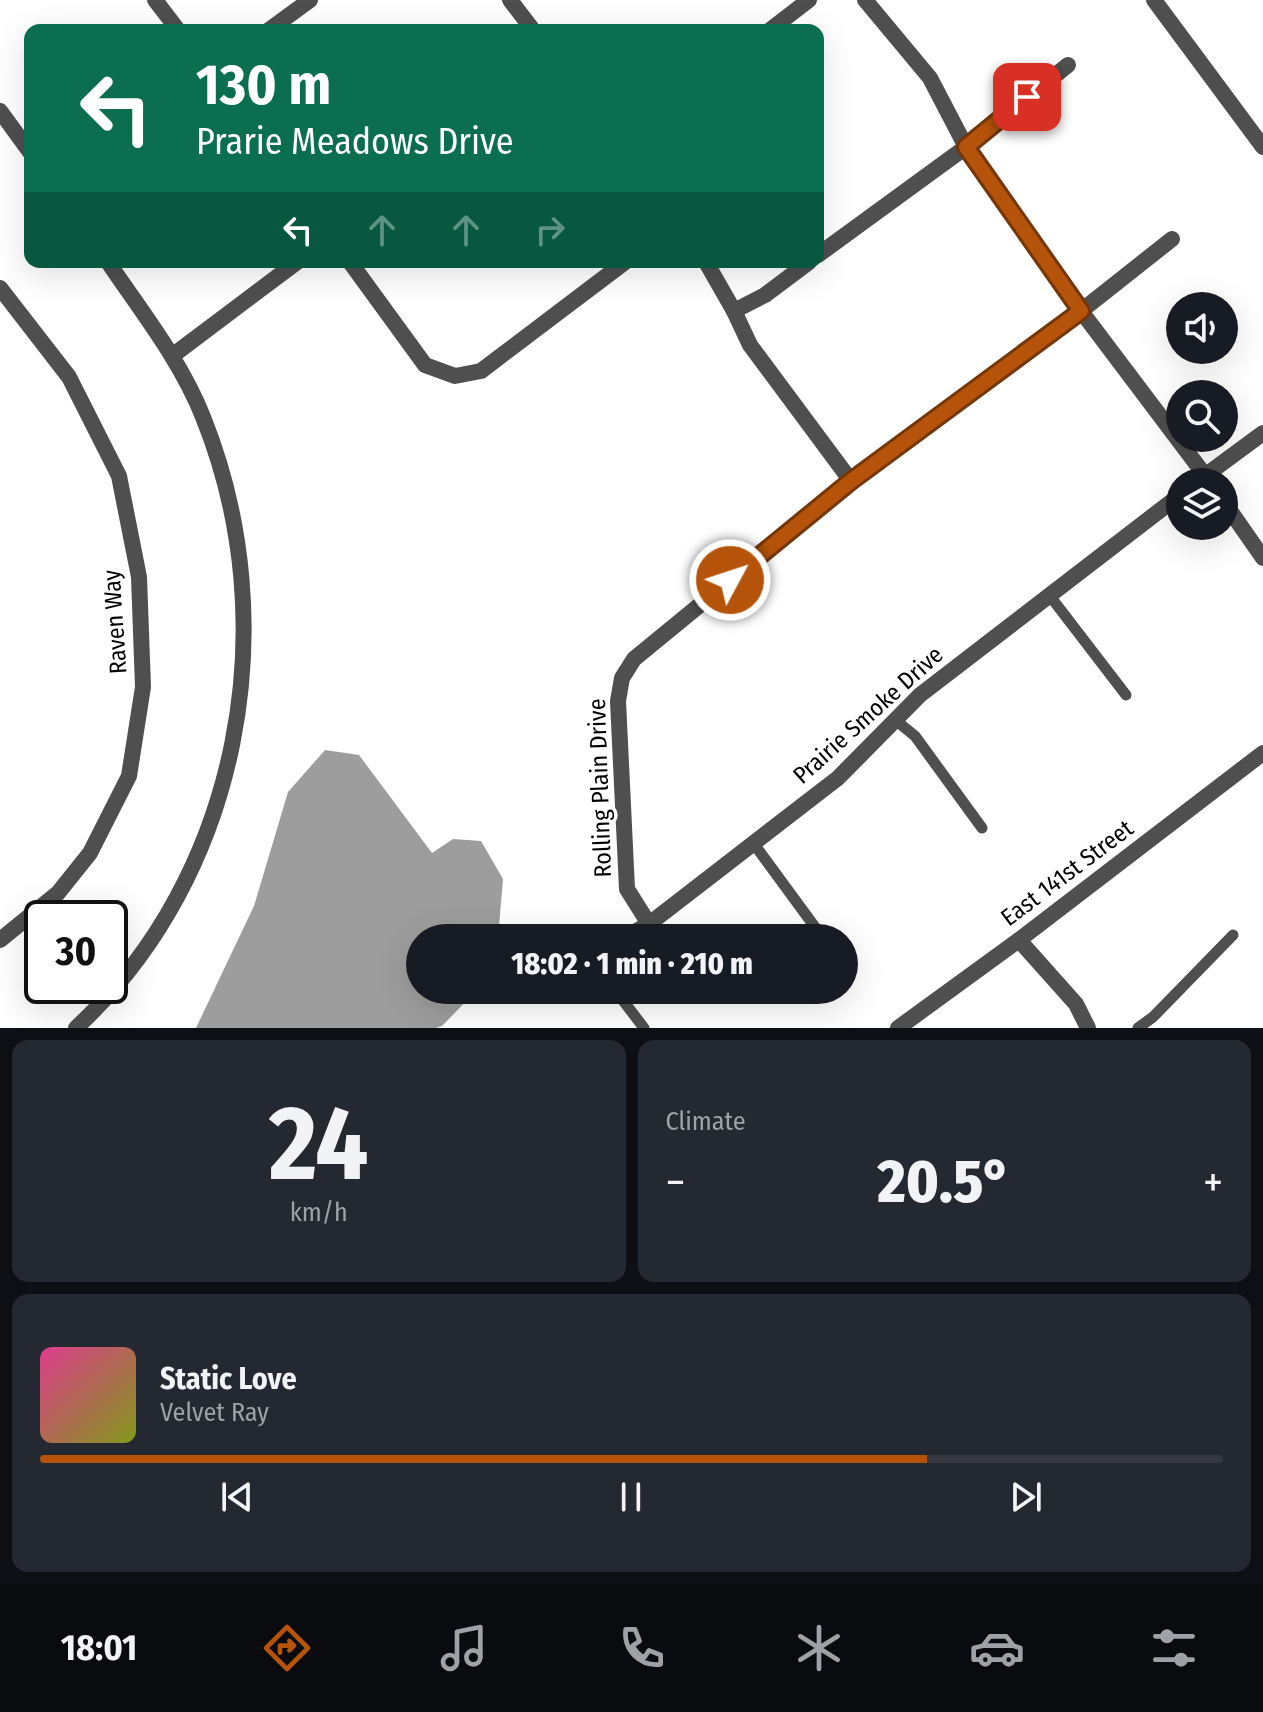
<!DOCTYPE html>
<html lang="en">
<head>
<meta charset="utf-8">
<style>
  body { margin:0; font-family:"Fira Sans Condensed",sans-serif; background:#242831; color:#f1f3f6; height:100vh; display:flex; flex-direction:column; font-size:30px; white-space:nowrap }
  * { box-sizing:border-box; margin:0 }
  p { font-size:26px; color:#9ea1a6 }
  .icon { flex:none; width:44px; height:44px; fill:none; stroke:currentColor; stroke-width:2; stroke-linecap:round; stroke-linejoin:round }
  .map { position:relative; height:1028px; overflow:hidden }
  .side { display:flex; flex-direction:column; gap:12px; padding:12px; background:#0d0f14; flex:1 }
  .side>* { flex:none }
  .top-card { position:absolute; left:24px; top:24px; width:800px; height:244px; border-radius:16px; box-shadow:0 8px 32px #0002; background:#0b6e4f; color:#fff; overflow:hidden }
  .tools { position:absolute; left:1166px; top:292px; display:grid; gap:16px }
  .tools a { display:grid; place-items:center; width:72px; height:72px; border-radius:50%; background:#171b24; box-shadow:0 8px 32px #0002; font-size:40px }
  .speed { position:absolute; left:24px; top:900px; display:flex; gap:16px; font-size:40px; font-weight:700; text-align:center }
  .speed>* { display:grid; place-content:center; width:104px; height:104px; border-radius:50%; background:#171b24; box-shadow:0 8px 32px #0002; line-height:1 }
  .speed .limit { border:4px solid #111; border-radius:12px; background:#fff; color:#111 }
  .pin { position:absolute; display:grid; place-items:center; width:68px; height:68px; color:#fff; margin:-34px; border-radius:16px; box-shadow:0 4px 12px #0006 }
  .me { position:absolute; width:88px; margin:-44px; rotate:50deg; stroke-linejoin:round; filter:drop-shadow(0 0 6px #0008) }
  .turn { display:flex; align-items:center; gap:28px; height:168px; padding:0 40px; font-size:36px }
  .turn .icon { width:104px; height:104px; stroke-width:2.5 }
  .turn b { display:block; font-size:56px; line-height:68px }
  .lanes { display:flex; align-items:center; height:76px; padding:0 40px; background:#0003; justify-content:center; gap:40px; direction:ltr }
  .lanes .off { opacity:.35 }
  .big { font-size:60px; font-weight:800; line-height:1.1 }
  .side .card { flex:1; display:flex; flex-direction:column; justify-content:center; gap:12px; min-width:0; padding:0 28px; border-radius:16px; background:#242831 }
  .side .dial { align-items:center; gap:0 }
  .dial b { font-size:104px; line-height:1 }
  .song { display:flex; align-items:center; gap:24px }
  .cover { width:96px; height:96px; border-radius:12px; background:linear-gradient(135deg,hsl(330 70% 55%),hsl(70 70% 35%)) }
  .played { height:8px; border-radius:4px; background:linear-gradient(90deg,#b45309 75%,#363941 75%) }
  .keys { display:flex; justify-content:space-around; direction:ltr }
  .heat { display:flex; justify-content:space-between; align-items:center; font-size:44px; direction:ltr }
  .side .tiles { flex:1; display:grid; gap:12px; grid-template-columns:1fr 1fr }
  .card:last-child { grid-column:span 2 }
  .trip { position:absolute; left:406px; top:924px; width:452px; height:80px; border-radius:40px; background:#171b24; box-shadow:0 8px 32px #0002; font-weight:800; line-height:80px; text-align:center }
  .menu { display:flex; height:128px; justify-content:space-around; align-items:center; background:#090b0e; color:#9ea1a6 }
  .menu .icon { width:56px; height:56px }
  .menu .current { color:#b45309 }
  .menu b { font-size:36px; color:#f1f3f6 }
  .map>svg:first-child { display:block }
  .water { fill:#9d9d9d }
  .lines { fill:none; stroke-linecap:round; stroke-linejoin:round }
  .service { stroke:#4f4f4f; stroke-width:11 }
  .minor { stroke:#4f4f4f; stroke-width:16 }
  .tertiary { stroke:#4f4f4f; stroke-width:16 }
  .route-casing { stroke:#753606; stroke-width:20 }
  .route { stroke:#b45309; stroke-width:14 }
  .labels { text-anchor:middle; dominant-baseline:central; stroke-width:7; stroke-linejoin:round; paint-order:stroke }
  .street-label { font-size:24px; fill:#000; stroke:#fff }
</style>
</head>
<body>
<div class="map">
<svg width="1263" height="1028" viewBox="0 0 1263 1028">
  <rect width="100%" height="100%" fill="#fff"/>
  <!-- water -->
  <polygon class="water" points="325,750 359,755 432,853 453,839 481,841 503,879 498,938 420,938 420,990 476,991 442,1026 436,1028 196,1028 254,906 288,792"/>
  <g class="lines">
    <!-- service -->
    <g class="service">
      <polyline points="1050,596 1126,695"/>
      <polyline points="894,719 915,736 982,828"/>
      <polyline points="754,844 823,938"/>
      <polyline points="615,990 644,1028"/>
      <polyline points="1138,1028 1153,1017 1233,935"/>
    </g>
    <!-- minor -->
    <g class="minor">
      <polyline points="155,0 178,30"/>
      <polyline points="510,0 533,30"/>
      <polyline points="865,0 930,78 966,147 1081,311 1210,482"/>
      <polyline points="269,30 310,0"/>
      <polyline points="770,30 809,0"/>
      <polyline points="0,111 30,152"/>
      <polyline points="818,255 966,147 1068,65"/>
      <polyline points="350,262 425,365 455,376 481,371 625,262"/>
      <polyline points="706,262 734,311 750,345 851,481"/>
      <polyline points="0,288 69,377 119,476 139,577 143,687 129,776 90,853 58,893 0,940"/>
      <polyline points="734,311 765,295 809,262"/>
      <polyline points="172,356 297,262"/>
      <polyline points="1198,481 1263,433"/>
      <polyline points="1224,502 1263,558"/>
      <polyline points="649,924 627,889 618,701 622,678 634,659 851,481 1081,311 1172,239"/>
      <polyline points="624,938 649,924 838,778 920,695 1180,495"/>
      <polyline points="1019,940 1076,1004 1088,1028"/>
      <path d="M 76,1028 C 241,875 286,623 203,417 C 181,361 141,311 108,262"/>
    </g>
    <!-- tertiary -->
    <g class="tertiary">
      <polyline points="1154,0 1263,147"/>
      <polyline points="898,1028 1019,940 1263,753"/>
    </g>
  </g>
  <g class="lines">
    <!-- route casing -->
    <g class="route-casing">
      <polyline id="route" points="730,580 851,481 1081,311 966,147 1027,97"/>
    </g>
    <!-- route -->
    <use href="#route" class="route"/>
  </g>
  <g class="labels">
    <!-- street labels -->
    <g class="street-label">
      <text transform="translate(115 622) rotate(-94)">Raven Way</text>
      <text transform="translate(868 715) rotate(-42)">Prairie Smoke Drive</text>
      <text transform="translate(600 788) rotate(-92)">Rolling Plain Drive</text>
      <text transform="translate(1067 873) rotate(-37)">East 141st Street</text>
    </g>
  </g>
</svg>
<div class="tools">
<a><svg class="icon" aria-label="sound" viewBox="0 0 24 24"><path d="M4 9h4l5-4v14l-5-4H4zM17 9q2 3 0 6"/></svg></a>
<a><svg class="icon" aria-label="search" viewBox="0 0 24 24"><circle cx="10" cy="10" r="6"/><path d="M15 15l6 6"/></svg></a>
<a><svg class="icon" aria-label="layers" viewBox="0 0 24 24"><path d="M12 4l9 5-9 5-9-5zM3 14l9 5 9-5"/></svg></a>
</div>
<div class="speed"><div class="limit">30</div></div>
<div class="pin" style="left:1027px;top:97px;background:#d93025"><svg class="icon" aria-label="arrive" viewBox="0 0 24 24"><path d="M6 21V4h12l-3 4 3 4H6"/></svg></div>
<svg class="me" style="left:730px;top:580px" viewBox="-20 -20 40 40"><circle r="17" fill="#b45309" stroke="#fff" stroke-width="3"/><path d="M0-11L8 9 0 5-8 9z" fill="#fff"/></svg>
<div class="trip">18:02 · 1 min · 210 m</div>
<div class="top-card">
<div class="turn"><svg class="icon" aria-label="left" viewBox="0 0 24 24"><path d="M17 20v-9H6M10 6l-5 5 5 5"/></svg><div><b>130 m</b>Prarie Meadows Drive</div></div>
<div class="lanes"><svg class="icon" aria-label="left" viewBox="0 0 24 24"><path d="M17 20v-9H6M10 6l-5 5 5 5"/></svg><svg class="icon off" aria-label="ahead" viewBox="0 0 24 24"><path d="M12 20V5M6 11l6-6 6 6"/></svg><svg class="icon off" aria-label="ahead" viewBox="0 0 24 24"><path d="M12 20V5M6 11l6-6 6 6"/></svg><svg class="icon off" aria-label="right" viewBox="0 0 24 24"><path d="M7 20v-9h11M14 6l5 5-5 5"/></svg></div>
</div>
</div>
<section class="side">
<div class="tiles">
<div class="card dial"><b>24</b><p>km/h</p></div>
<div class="card"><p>Climate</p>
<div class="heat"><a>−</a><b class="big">20.5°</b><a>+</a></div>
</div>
<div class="card">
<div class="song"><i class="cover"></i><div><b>Static Love</b><p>Velvet Ray</p></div></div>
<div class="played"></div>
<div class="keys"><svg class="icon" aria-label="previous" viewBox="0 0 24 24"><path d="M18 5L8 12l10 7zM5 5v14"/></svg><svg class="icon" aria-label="pause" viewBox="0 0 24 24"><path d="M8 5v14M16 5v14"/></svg><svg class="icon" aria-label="next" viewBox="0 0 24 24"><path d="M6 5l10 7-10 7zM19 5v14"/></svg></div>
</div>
</div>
</section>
<nav class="menu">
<b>18:01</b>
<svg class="icon current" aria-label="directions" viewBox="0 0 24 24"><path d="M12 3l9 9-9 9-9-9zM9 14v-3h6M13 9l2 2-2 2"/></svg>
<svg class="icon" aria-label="music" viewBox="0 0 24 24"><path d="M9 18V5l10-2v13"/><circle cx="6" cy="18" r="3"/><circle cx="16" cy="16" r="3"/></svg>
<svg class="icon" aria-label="phone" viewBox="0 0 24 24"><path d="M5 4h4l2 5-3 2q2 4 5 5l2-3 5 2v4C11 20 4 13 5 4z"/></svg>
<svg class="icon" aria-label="climate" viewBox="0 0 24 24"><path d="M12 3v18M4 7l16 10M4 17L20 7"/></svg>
<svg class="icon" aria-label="car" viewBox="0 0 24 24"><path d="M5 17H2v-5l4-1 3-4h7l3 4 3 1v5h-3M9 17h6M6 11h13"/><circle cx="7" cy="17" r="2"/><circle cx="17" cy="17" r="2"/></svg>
<svg class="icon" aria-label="filters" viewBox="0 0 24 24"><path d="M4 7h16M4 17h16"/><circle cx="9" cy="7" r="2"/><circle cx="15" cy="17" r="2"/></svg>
</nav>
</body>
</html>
